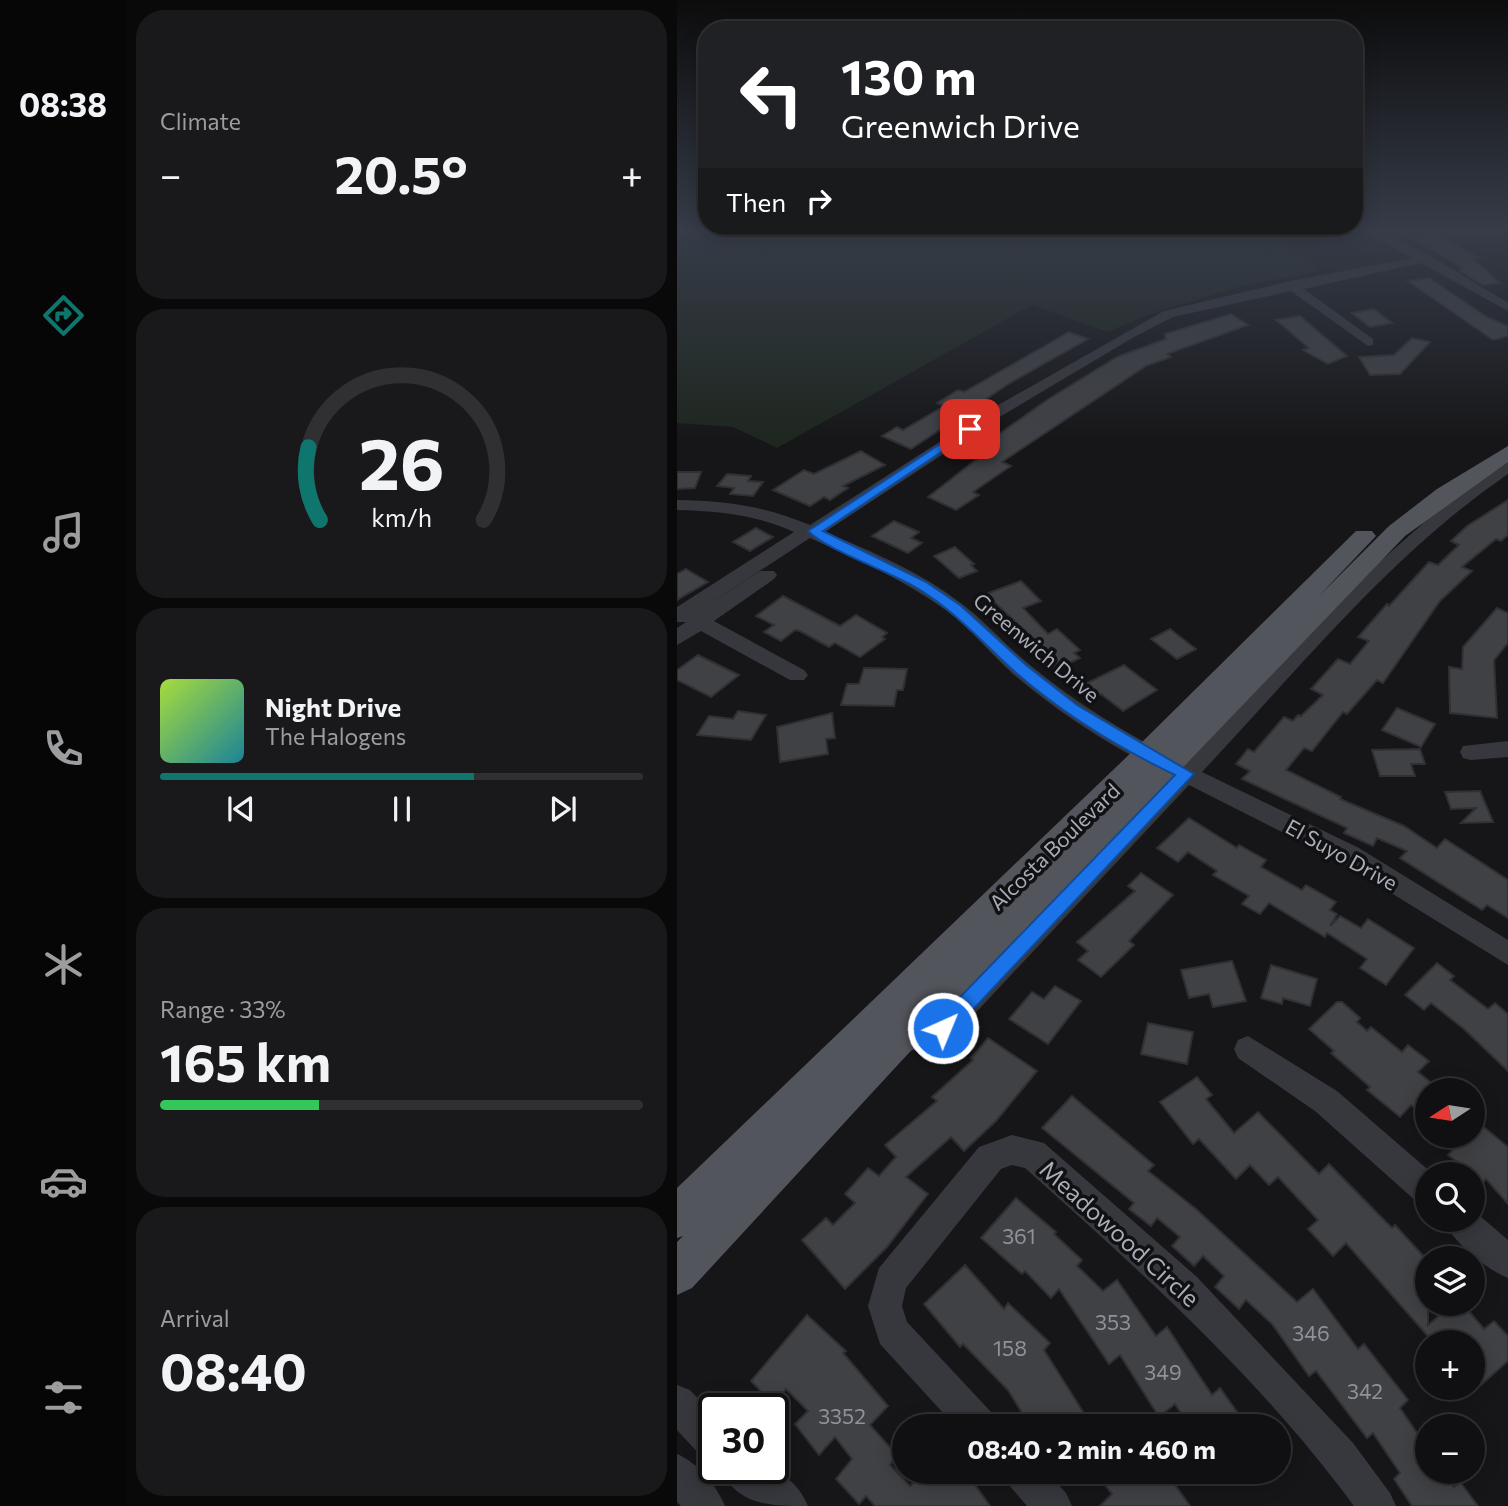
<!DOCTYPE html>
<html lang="en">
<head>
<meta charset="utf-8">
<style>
  body { margin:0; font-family:Commissioner,sans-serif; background:#19191b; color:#f1f3f6; height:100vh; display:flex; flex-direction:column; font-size:26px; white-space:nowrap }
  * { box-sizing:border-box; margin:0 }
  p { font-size:23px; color:#9c9d9f }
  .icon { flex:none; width:38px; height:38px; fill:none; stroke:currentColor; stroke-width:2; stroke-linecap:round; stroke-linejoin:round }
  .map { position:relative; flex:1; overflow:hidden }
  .drawer { display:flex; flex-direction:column; gap:10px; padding:10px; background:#09090a; width:551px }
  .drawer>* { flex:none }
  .top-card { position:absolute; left:21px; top:21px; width:665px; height:214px; border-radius:28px; box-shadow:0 4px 18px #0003,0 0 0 2px #303032; background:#202124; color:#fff; overflow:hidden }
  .needle { width:46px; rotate:258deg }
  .controls { position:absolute; left:738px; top:1078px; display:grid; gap:14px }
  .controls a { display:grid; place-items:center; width:70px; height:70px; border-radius:50%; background:#101012; box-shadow:0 4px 18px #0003,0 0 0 2px #303032; font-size:35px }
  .speed { position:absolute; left:21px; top:1393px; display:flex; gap:14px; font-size:35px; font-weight:700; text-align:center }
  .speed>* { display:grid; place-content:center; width:91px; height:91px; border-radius:50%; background:#101012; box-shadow:0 4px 18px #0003,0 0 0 2px #303032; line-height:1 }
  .speed .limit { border:4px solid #111; border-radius:10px; background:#fff; color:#111 }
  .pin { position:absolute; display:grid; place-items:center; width:60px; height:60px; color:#fff; margin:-30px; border-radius:14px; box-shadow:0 4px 10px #0006 }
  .me { position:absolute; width:77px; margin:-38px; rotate:44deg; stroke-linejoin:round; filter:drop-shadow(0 0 5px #0008) }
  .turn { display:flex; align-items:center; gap:24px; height:147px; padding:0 28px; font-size:32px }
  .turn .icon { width:91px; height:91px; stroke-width:2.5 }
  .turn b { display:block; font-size:49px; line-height:60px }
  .then { display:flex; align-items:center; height:66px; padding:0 28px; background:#0003; gap:14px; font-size:26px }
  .big { font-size:52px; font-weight:700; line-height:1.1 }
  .drawer .widget { flex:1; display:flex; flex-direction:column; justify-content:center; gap:10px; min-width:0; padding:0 24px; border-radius:28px; background:#19191b }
  .drawer .dial { align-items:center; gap:0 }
  .dial svg { height:182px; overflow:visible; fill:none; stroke:#303032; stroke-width:7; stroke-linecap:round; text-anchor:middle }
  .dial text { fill:#f1f3f6; stroke:none }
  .song { display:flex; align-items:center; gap:21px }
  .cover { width:84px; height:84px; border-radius:10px; background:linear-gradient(135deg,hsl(80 70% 55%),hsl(190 70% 35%)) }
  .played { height:7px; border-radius:4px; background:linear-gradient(90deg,#0f766e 65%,#303032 65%) }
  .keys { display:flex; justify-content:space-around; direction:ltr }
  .heat { display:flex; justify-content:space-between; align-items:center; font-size:38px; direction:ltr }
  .charge { height:10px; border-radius:5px; background:linear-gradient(90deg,#34c759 33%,#303032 0) }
  .trip { position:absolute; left:215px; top:1414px; width:399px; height:70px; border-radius:35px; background:#101012; box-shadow:0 4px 18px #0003,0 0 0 2px #303032; font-weight:700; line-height:70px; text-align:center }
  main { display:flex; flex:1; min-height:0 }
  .tabs { display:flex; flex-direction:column; width:126px; justify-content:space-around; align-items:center; background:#060607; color:#9c9d9f }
  .tabs .icon { width:49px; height:49px }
  .tabs .current { color:#0f766e }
  .tabs b { font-size:32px; color:#f1f3f6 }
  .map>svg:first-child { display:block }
  .green { fill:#1e261f }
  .building { fill:#404145; stroke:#303034; stroke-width:2 }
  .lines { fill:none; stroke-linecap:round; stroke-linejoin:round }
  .minor { fill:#37383d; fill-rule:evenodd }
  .major { fill:#53555c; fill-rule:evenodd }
  .route { fill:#1a73e8; stroke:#114b97; stroke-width:2 }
  .labels { text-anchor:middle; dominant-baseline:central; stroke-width:7; stroke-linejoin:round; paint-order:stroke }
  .street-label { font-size:21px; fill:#a8adb8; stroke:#111113 }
  .near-number-label { font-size:21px; fill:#8e929b }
  .near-street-label { font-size:24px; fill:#a8adb8; stroke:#111113 }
</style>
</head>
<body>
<main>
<nav class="tabs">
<b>08:38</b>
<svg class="icon current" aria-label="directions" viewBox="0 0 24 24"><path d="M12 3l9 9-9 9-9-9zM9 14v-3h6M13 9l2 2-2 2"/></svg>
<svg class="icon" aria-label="music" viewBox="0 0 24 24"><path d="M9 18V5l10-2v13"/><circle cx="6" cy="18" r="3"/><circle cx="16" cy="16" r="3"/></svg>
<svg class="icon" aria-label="phone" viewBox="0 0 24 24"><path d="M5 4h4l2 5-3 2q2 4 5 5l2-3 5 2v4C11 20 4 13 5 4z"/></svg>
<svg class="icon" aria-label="climate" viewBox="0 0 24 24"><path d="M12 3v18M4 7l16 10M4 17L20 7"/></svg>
<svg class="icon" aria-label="car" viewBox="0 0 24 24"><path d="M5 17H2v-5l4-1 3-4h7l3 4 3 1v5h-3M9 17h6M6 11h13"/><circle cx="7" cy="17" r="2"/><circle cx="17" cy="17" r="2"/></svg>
<svg class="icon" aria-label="filters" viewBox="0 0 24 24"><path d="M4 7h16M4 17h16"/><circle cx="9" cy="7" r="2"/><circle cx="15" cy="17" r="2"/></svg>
</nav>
<section class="drawer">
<div class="widget"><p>Climate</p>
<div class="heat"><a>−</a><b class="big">20.5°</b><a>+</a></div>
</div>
<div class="widget dial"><svg viewBox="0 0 100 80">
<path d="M14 69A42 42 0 1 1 86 69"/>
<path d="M14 69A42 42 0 0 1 9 37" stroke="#0f766e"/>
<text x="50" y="56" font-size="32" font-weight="700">26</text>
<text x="50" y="72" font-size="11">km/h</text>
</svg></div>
<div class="widget">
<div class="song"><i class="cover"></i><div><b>Night Drive</b><p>The Halogens</p></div></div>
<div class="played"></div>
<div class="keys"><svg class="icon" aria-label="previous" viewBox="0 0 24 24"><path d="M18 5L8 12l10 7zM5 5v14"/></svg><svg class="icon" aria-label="pause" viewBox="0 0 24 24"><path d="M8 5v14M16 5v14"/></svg><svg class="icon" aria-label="next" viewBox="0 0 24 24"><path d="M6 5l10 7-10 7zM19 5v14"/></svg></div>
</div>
<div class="widget"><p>Range · 33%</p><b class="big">165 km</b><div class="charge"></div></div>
<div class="widget"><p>Arrival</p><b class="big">08:40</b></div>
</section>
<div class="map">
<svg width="831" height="1506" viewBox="0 0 831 1506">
  <rect width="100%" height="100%" fill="#161618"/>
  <!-- green -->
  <polygon class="green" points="0,232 596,232 642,271 569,285 473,314 431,332 355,305 100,448 56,427 0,423"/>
  <!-- building -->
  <g class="building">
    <polygon points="758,233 802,258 796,259 823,283 806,285 783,271 785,267 735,238"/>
    <polygon points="752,278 810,317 831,326 831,336 816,340 731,281"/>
    <polygon points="697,309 715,323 693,327 675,313"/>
    <polygon points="554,314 571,325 490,354 494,357 469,366 325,462 334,466 296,492 302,495 279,510 251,497 319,444 312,441 370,400 440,357 489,339 488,334"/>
    <polygon points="623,316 670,356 651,364 626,350 632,348 599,320"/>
    <polygon points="392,332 411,339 333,383 234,449 205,436 220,427 226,430 267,406 260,403 281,390 287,392"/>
    <polygon points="735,338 753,342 723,374 693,375 682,357 717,355"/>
    <polygon points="184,451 208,465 166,486 171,488 153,500 147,497 133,506 96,490 127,470 137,474"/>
    <polygon points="0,472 24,472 18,488 0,489"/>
    <polygon points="50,474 74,476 71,481 86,482 76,496 53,494 57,488 40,486"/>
    <polygon points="831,500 831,535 824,541 819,539 785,567 795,571 763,601 706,683 700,680 670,714 666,712 635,751 627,748 609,770 664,797 663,799 727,826 760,848 768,839 793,855 831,880 831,918 810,905 805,910 723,858 730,851 700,838 696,846 667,833 670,828 565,779 573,771 559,764 571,749 577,752 607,717 616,721 621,715 624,716 646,695 634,689 661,659 673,664 692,641 681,637 710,604 712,606 752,562 761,565 782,545 774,541 790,526"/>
    <polygon points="217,521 242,532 234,538 245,543 231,553 195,536"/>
    <polygon points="79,528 96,537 73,551 56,542"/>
    <polygon points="278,547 297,564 294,565 300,571 282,578 257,556"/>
    <polygon points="9,569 31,582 0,600 0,574"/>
    <polygon points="344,581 364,601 346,608 371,634 380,629 403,650 397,653 403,658 378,670 363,656 370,652 309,594"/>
    <polygon points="106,596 163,626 179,615 210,633 205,637 208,639 183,657 158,643 152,647 123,631 118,630 104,641 87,632 97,625 79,616"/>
    <polygon points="820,608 831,613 831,643 817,660 820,718 773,713 772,667 785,669 786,647"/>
    <polygon points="493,629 519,649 500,659 474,639"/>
    <polygon points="21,655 62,675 34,697 0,680 0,670"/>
    <polygon points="447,665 480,690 446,711 424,694 418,698 404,686"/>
    <polygon points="187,668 230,669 226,690 220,690 217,706 164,705 170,684 182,684"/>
    <polygon points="720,708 758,724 744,747 705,730"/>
    <polygon points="61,711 89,715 74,740 20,735 32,716 56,719"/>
    <polygon points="155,713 158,738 149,739 151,754 103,762 100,727"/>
    <polygon points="743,749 748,764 734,764 738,776 703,776 695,750"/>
    <polygon points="803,791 816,822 784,823 799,808 774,809 768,792"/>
    <polygon points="512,818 560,848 562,845 589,860 584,867 625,890 629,885 659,902 653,910 660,914 653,926 663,916 684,928 691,919 737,948 709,985 683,968 690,959 650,933 648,937 592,903 583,914 565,904 572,896 536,875 540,871 511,852 501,862 480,848"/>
    <polygon points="464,873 496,895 452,941 457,945 424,977 401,960 411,951 400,942 458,891 451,886"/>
    <polygon points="555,961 569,1001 536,1007 532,994 512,998 504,970"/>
    <polygon points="760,963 777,976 773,980 811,1009 818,1003 831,1014 831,1071 787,1029 754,1003 747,1010 728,995"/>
    <polygon points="594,965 640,979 633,1006 606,998 605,1004 584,998"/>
    <polygon points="378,986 404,1001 371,1044 332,1019 355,992 367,999"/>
    <polygon points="660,1002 665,1002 683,1018 680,1022 690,1031 694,1027 725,1052 731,1045 752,1061 741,1072 763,1090 751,1090 751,1119 734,1105 723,1117 690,1090 693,1087 654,1053 657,1051 632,1029"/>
    <polygon points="471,1023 516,1032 510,1064 464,1054"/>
    <polygon points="311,1038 360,1071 319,1121 287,1151 274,1137 229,1177 251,1194 210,1247 168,1289 125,1240 149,1218 156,1225 178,1203 168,1194 191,1168 202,1176 219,1157 208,1145 260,1101 255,1097 296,1060 294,1058"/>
    <polygon points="520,1077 535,1095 529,1099 557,1133 581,1112 642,1174 652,1164 715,1228 718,1225 749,1259 741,1266 751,1277 751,1325 776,1304 786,1304 807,1329 817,1321 831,1336 831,1361 796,1392 796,1342 756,1342 669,1243 656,1256 631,1229 641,1220 601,1177 592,1185 573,1165 559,1179 522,1139 516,1144 483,1102"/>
    <polygon points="395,1096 477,1165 471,1171 519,1209 620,1302 636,1289 681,1349 687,1344 731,1400 723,1408 751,1449 751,1472 766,1472 777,1487 783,1482 801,1506 735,1506 717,1479 723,1473 696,1433 690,1438 639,1371 632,1376 595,1324 569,1300 562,1309 538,1287 547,1276 526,1256 517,1266 495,1246 503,1237 480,1218 474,1226 452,1209 457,1203 365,1128"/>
    <polygon points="796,1118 831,1147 831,1204 809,1179 804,1185 796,1174 771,1155 781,1144 772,1136 796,1136"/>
    <polygon points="339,1198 379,1232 377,1234 405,1260 400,1266 426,1291 440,1280 479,1336 490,1327 535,1395 543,1388 570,1426 512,1426 498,1404 482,1417 443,1355 432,1364 382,1289 374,1298 348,1271 345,1274 304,1238"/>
    <polygon points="288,1265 327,1309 331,1303 373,1343 367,1350 415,1426 377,1426 370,1415 353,1426 331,1390 286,1344 283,1347 247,1304"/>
    <polygon points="130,1315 169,1351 166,1353 211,1406 193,1425 220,1455 213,1465 233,1486 248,1472 289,1472 313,1506 198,1506 189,1496 182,1504 159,1479 175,1459 158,1437 142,1455 118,1424 131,1411 109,1389 96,1404 74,1381"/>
    <polygon points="418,1472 489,1472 513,1506 423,1506 435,1494"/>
  </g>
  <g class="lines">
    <!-- minor -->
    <g class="minor">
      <path d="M 690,232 C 725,232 796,284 831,302 L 831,311 L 744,263 L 627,289 L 696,339 L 696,345 L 691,346 L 614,291 L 496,317 L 457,337 L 321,418 L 148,532 C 196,552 244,572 285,604 C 309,622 329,646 353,665 C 400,704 451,735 506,762 L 691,572 L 784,490 L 831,461 L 831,474 C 714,554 622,669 525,772 L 682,848 L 831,940 L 831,965 L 664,862 L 512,785 L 276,1037 L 222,1055 L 212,1051 L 208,1042 L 212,1033 L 257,1018 L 493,776 C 437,748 384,715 336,674 C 314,654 294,629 270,611 C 227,580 181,559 133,538 L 20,612 L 83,571 L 97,571 L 100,575 L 97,579 L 37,621 L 127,670 L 131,675 L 127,680 L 113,680 L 24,631 L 0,645 L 0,628 L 9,622 L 0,622 L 0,607 L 117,532 C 79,515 42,511 0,510 L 0,500 C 50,501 88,506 133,525 L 309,412 L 487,311 L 614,281 L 735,258 Z"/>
      <polygon points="831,741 831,757 794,760 786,758 783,752 786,746"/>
      <polygon points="571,1036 660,1091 756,1174 751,1174 751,1207 740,1202 638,1111 561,1058 557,1049 561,1040"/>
      <path d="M 335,1135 L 367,1143 L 520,1277 L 676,1443 L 713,1493 L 719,1506 L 677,1506 C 584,1379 464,1272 348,1168 L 335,1165 L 324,1169 L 229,1288 L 225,1306 L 230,1322 L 315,1413 L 320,1426 L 278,1426 L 203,1344 L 191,1306 L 202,1268 L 302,1147 Z"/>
      <path d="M 796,1210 L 831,1240 L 831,1278 C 809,1269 775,1242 767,1220 L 796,1220 Z"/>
      <polygon points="0,1385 13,1390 37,1416 37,1461 24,1456 0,1430"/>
      <path d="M 0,1454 C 21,1463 39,1485 48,1506 L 4,1506 L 0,1502 Z"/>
      <path d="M 43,1468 C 81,1468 114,1465 131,1506 C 94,1506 60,1506 43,1468 Z"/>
      <polygon points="326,1472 370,1472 389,1493 395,1506 350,1506 332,1485"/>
    </g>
    <!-- major -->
    <polygon class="major" points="831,446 831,462 728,536 229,1056 15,1288 0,1295 0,1242 6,1236 0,1238 0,1188 460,747 679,531 695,531 699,536 641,597 712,526 760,489"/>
  </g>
  <!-- sky -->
  <linearGradient id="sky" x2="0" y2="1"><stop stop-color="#0c0c0d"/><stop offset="0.52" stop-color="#363c48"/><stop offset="1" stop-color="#363c48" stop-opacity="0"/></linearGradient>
  <rect width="831" height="443" fill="url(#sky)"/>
  <!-- route -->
  <path class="route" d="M 289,427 L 299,429 L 146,531 L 249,582 L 283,605 L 349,665 L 400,705 L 517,774 L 273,1034 L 266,1037 L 259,1034 L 256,1028 L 259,1022 L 498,775 C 440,747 386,714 337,671 C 305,642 277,610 240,588 C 212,571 151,551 131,531 Z"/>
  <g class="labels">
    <!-- street labels -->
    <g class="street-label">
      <text transform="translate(360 647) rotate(40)">Greenwich Drive</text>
      <text transform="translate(377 846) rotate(-44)">Alcosta Boulevard</text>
      <text transform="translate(665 854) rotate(29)">El Suyo Drive</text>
    </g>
    <!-- near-number labels -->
    <g class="near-number-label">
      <text x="342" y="1235">361</text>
      <text x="436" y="1321">353</text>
      <text x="634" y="1332">346</text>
      <text x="333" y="1347">158</text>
      <text x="486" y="1371">349</text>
      <text x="688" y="1390">342</text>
      <text x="165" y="1415">3352</text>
    </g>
    <!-- near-street labels -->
    <g class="near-street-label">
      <text transform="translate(443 1233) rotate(42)">Meadowood Circle</text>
    </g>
  </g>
</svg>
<div class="controls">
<a><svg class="needle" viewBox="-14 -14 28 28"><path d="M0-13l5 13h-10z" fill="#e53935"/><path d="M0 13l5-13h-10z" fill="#9c9d9f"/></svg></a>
<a><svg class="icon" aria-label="search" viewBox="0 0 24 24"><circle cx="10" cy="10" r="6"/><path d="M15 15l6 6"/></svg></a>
<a><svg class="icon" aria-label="layers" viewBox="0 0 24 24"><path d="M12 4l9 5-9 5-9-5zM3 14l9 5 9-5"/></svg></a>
<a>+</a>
<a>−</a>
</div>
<div class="speed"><div class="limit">30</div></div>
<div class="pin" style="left:293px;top:429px;background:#d93025"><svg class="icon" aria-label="arrive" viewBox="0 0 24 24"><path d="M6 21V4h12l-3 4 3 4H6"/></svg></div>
<svg class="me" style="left:266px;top:1028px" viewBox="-20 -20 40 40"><circle r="17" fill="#1a73e8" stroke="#fff" stroke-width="3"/><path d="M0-11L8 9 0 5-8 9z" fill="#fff"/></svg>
<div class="trip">08:40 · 2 min · 460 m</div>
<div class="top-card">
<div class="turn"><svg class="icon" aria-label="left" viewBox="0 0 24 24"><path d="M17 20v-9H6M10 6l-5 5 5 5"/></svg><div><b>130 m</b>Greenwich Drive</div></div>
<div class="then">Then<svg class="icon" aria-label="right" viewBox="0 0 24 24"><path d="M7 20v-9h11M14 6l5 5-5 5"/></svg></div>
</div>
</div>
</main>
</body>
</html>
